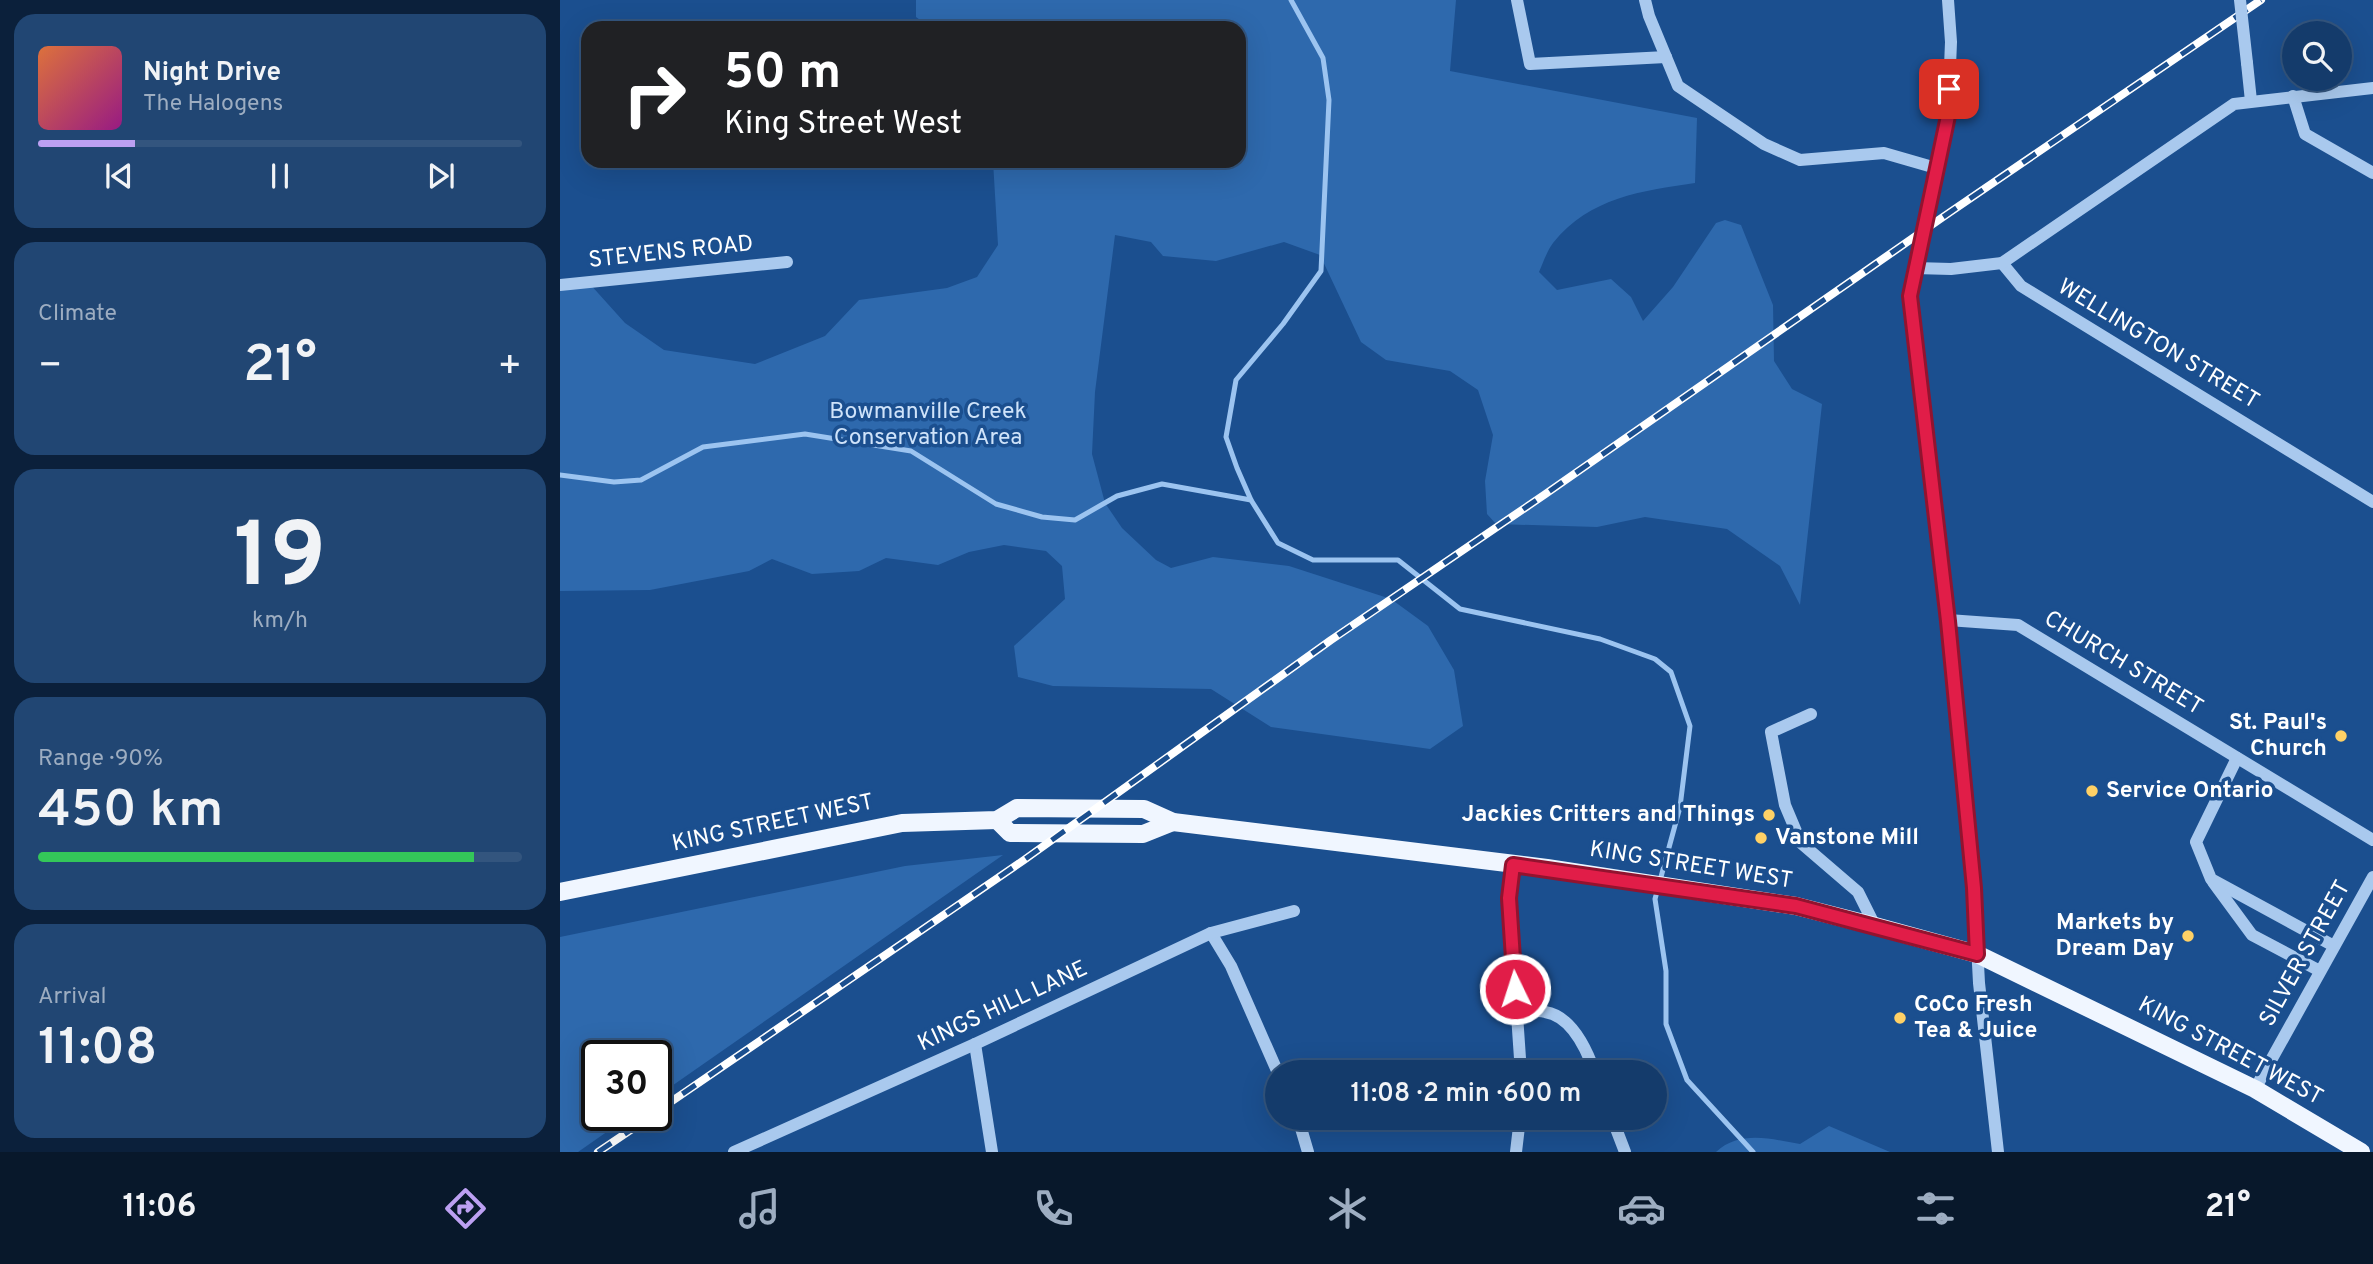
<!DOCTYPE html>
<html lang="en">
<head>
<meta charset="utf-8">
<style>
  body { margin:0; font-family:Overpass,sans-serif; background:#214673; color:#f1f3f6; height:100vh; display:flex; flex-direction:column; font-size:26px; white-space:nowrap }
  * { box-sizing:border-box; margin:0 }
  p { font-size:23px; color:#9dadc1 }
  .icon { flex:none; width:38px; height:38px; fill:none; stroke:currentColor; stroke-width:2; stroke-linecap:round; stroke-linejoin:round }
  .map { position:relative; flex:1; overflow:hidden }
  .details { display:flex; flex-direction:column; gap:14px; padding:14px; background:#0b203b; width:560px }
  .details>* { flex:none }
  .top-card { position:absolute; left:21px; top:21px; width:665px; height:147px; border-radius:21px; box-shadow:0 7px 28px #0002,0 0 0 2px #33557e; background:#202124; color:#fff; overflow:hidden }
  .fabs { position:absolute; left:1722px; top:21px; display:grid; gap:14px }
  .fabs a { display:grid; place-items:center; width:70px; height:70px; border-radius:50%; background:#143b6b; box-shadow:0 7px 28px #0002,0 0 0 2px #33557e; font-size:35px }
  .speed { position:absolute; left:21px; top:1040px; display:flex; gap:14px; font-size:35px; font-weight:700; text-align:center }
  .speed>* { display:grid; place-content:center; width:91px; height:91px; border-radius:50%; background:#143b6b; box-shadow:0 7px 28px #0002,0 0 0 2px #33557e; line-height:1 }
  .speed .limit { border:4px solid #111; border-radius:10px; background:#fff; color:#111 }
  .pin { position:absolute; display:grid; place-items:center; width:60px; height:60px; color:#fff; margin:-30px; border-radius:14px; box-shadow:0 4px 10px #0006 }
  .me { position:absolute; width:77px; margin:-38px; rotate:356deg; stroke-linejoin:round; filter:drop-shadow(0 0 5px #0008) }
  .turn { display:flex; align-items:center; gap:24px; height:147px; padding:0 28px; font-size:32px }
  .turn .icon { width:91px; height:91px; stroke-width:2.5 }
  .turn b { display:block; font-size:49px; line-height:60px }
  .big { font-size:52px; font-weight:600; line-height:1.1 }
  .details .tile { flex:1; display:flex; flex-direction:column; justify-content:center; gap:10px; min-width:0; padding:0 24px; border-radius:21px; background:#214673 }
  .details .dial { align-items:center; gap:0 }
  .dial b { font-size:91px; line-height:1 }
  .song { display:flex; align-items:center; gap:21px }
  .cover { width:84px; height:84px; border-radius:10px; background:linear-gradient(135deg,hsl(20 70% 55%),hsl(310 70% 35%)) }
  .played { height:7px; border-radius:4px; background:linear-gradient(90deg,#bca0f2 20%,#33557e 20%) }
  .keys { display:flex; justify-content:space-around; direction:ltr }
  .heat { display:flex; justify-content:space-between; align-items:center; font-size:38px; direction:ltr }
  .charge { height:10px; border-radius:5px; background:linear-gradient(90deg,#34c759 90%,#33557e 0) }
  .trip { position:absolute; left:705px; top:1060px; width:402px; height:70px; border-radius:35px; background:#143b6b; box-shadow:0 7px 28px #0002,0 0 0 2px #33557e; font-weight:600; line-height:70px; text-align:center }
  .tab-bar { display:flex; height:112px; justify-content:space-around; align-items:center; background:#08182b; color:#9dadc1 }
  .tab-bar .icon { width:49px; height:49px }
  .tab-bar .current { color:#bca0f2 }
  .tab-bar b { font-size:32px; color:#f1f3f6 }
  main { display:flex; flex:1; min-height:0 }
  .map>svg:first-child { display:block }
  .green { fill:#2e69ad }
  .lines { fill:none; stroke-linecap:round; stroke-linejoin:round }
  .stream { stroke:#9cc4f0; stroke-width:5 }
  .minor { stroke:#a9c9ee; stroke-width:12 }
  .major { stroke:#f0f6ff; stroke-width:18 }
  .rail-casing { stroke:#fff; stroke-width:8 }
  .rail { stroke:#1b4f8f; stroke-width:5; stroke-dasharray:16; stroke-linecap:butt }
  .minor-bridge { stroke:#a9c9ee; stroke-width:12 }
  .route-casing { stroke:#92132f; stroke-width:18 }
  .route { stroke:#e11d48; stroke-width:12 }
  .poi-dot { fill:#ffd166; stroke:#1b4f8f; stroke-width:2.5 }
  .labels { text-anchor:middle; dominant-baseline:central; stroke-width:7; stroke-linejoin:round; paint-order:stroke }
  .street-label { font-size:23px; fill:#fff; stroke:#1b4f8f }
  .park-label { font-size:23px; fill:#cfe3fa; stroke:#1b4f8f }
  .poi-label { font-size:23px; font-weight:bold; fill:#fff; stroke:#1b4f8f; text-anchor:end }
</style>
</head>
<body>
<main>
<section class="details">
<div class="tile">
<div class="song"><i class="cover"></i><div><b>Night Drive</b><p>The Halogens</p></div></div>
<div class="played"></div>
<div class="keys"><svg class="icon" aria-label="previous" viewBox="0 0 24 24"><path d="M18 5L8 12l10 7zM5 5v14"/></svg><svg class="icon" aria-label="pause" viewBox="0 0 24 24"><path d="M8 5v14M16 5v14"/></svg><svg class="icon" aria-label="next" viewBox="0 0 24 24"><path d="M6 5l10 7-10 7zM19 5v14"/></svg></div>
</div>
<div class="tile"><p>Climate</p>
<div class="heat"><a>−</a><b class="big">21°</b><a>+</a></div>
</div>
<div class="tile dial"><b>19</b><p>km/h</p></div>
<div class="tile"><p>Range · 90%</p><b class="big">450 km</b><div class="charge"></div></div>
<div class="tile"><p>Arrival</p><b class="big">11:08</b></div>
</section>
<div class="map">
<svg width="1813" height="1152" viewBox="0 0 1813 1152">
  <rect width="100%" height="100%" fill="#1b4f8f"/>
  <!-- green -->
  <g class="green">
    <path d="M 356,0 L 896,0 L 890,71 L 1137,118 L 1135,183 C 1082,191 1030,197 993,243 C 987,251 983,263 979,272 L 997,290 L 1051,279 L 1071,297 L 1083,321 L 1113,287 L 1156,223 L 1165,220 L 1181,225 L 1213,305 L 1214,361 L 1232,389 L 1262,404 L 1240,605 L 1220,566 L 1167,529 L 1085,517 L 1037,527 L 936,524 L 927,514 L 925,481 L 933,435 L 918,390 L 890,371 L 826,360 L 801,342 L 760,255 L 724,242 L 656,261 L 603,256 L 591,242 L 555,235 L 535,392 L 532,454 L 545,503 L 562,528 L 596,560 L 611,568 L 653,557 L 729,566 L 831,599 L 868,626 L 894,670 L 903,726 L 870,749 L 711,727 L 651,689 L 493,686 L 458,677 L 454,646 L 505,599 L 502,566 L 486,551 L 444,545 L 409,552 L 378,565 L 326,558 L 299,571 L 252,574 L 212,559 L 189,571 L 90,590 L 0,591 L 0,287 L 29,283 L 65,323 L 104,350 L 195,364 L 265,336 L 299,300 L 387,288 L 417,277 L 438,245 L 433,161 L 679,161 L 679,28 L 371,28 L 356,17 Z"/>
    <polygon points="443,855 96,1097 96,1055 37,1055 37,1115 71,1115 18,1152 0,1152 0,937 345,866"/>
    <path d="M 1269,1126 L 1330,1152 L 1156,1152 C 1180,1130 1211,1139 1240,1144 Z"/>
  </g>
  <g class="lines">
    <!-- stream -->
    <g class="stream">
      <polyline points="731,0 763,58 769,100 761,271 723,324 676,380 666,437 677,468 691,500 718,543 753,560 838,560 900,609 1040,639 1095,659 1111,672 1130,726 1120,807 1095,899 1106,971 1106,1024 1127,1080 1193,1152"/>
      <polyline points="0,475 54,482 81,480 143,447 245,434 351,451 436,504 482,517 515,520 557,496 602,484 691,500"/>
    </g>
    <!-- minor -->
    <g class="minor">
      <polyline points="957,0 970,64 1106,57"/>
      <polyline points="1085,0 1089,16 1118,86 1204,144 1240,160 1324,153 1376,168"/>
      <polyline points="1388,0 1391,42 1388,116 1350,296 1388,620 1414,888 1419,983 1438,1152"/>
      <polyline points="1687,63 1691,101"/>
      <polyline points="1733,96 1745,134 1813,173"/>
      <polyline points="1442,263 1461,286 1813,502"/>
      <polyline points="1355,268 1391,269 1442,263 1674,104 1813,88"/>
      <polyline points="0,285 227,262"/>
      <polyline points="1388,620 1458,625 1813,840"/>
      <polyline points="1251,714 1211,732 1225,805 1241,843 1298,892 1315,926"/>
      <polyline points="1677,758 1636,842 1651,879 1774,946"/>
      <polyline points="953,865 949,898 961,1073"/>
      <polyline points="1653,882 1692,935 1760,971"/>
      <polyline points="651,933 671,966 718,1073"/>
      <path d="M 957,1011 C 966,1011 976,1010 985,1012 C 1012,1016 1027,1050 1035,1073"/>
      <polyline points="415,1044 432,1152"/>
      <polyline points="1695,1089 1813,877"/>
      <polyline points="738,1118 748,1152"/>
      <polyline points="1052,1118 1065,1152"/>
      <polyline points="174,1152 415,1044 651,933 734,911"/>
      <polyline points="956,1152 960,1118"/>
    </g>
    <!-- major -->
    <g class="major">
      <polyline points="437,820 450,833 583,834 613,822"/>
      <polyline points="0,892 342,823 437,820 457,808 584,809 613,822 987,868 1236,906 1315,926 1417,954 1695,1089 1801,1152"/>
    </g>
    <!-- rail casing -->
    <g class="rail-casing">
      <g id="rail">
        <polyline points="96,1112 464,860 771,640 984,495 1383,217 1701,0"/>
        <polyline points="38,1152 93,1115"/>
      </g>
    </g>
    <!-- rail -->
    <use href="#rail" class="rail"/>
    <!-- minor-bridge -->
    <polyline class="minor-bridge" points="1680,0 1687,63"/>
  </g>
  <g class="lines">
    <!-- route casing -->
    <g class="route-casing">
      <polyline id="route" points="955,989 949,898 953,865 1236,906 1417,954 1414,888 1388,621 1350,296 1388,116 1389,89"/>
    </g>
    <!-- route -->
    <use href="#route" class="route"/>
  </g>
  <!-- markers -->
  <g class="poi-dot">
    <circle cx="1781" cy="736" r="7"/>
    <circle cx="1532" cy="791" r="7"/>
    <circle cx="1209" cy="815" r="7"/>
    <circle cx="1201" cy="838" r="7"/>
    <circle cx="1628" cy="936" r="7"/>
    <circle cx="1340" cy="1018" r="7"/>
  </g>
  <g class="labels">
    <!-- street labels -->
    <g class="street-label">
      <text transform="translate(111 253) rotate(-6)">STEVENS ROAD</text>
      <text transform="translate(1598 345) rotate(31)">WELLINGTON STREET</text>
      <text transform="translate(1563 664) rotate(31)">CHURCH STREET</text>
      <text transform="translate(213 824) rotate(-12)">KING STREET WEST</text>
      <text transform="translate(1131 866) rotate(9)">KING STREET WEST</text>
      <text transform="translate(1746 954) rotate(-61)">SILVER STREET</text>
      <text transform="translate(443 1007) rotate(-25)">KINGS HILL LANE</text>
      <text transform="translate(1670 1052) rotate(28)">KING STREET WEST</text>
    </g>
    <!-- park labels -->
    <g class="park-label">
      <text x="368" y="412">Bowmanville Creek<tspan x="368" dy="26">Conservation Area</tspan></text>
    </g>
    <!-- poi labels -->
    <g class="poi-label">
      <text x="1767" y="723">St. Paul's<tspan x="1767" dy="26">Church</tspan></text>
      <text x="1546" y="791" text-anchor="start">Service Ontario</text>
      <text x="1195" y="815">Jackies Critters and Things</text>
      <text x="1215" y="838" text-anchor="start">Vanstone Mill</text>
      <text x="1614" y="923">Markets by<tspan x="1614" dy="26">Dream Day</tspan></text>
      <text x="1354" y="1005" text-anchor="start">CoCo Fresh<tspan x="1354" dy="26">Tea &amp; Juice</tspan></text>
    </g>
  </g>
</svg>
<div class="fabs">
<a><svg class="icon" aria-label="search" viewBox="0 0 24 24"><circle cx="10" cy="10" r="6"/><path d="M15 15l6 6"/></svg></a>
</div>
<div class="speed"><div class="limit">30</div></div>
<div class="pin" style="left:1389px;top:89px;background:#d93025"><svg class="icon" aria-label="arrive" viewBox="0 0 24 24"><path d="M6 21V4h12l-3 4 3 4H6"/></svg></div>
<svg class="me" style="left:955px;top:989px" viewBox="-20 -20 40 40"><circle r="17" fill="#e11d48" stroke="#fff" stroke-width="3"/><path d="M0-11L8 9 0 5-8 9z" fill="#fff"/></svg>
<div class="trip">11:08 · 2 min · 600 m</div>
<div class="top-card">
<div class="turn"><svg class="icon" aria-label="right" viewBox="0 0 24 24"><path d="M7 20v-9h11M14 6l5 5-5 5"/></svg><div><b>50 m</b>King Street West</div></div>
</div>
</div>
</main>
<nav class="tab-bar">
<b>11:06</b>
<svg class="icon current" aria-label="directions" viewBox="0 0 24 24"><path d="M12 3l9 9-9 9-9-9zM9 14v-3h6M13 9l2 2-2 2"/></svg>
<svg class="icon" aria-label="music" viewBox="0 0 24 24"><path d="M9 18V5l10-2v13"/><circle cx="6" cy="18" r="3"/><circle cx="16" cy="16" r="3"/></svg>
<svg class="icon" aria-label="phone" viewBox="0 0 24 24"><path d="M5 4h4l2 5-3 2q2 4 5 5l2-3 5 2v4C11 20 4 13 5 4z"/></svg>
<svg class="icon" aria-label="climate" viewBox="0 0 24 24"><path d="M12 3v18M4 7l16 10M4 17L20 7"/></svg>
<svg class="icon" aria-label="car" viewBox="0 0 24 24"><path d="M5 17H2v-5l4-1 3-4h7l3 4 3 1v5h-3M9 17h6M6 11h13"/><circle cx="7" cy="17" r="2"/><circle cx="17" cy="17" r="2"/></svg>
<svg class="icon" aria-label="filters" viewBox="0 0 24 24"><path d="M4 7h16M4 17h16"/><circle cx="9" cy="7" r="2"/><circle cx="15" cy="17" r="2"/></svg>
<b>21°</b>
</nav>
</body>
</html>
